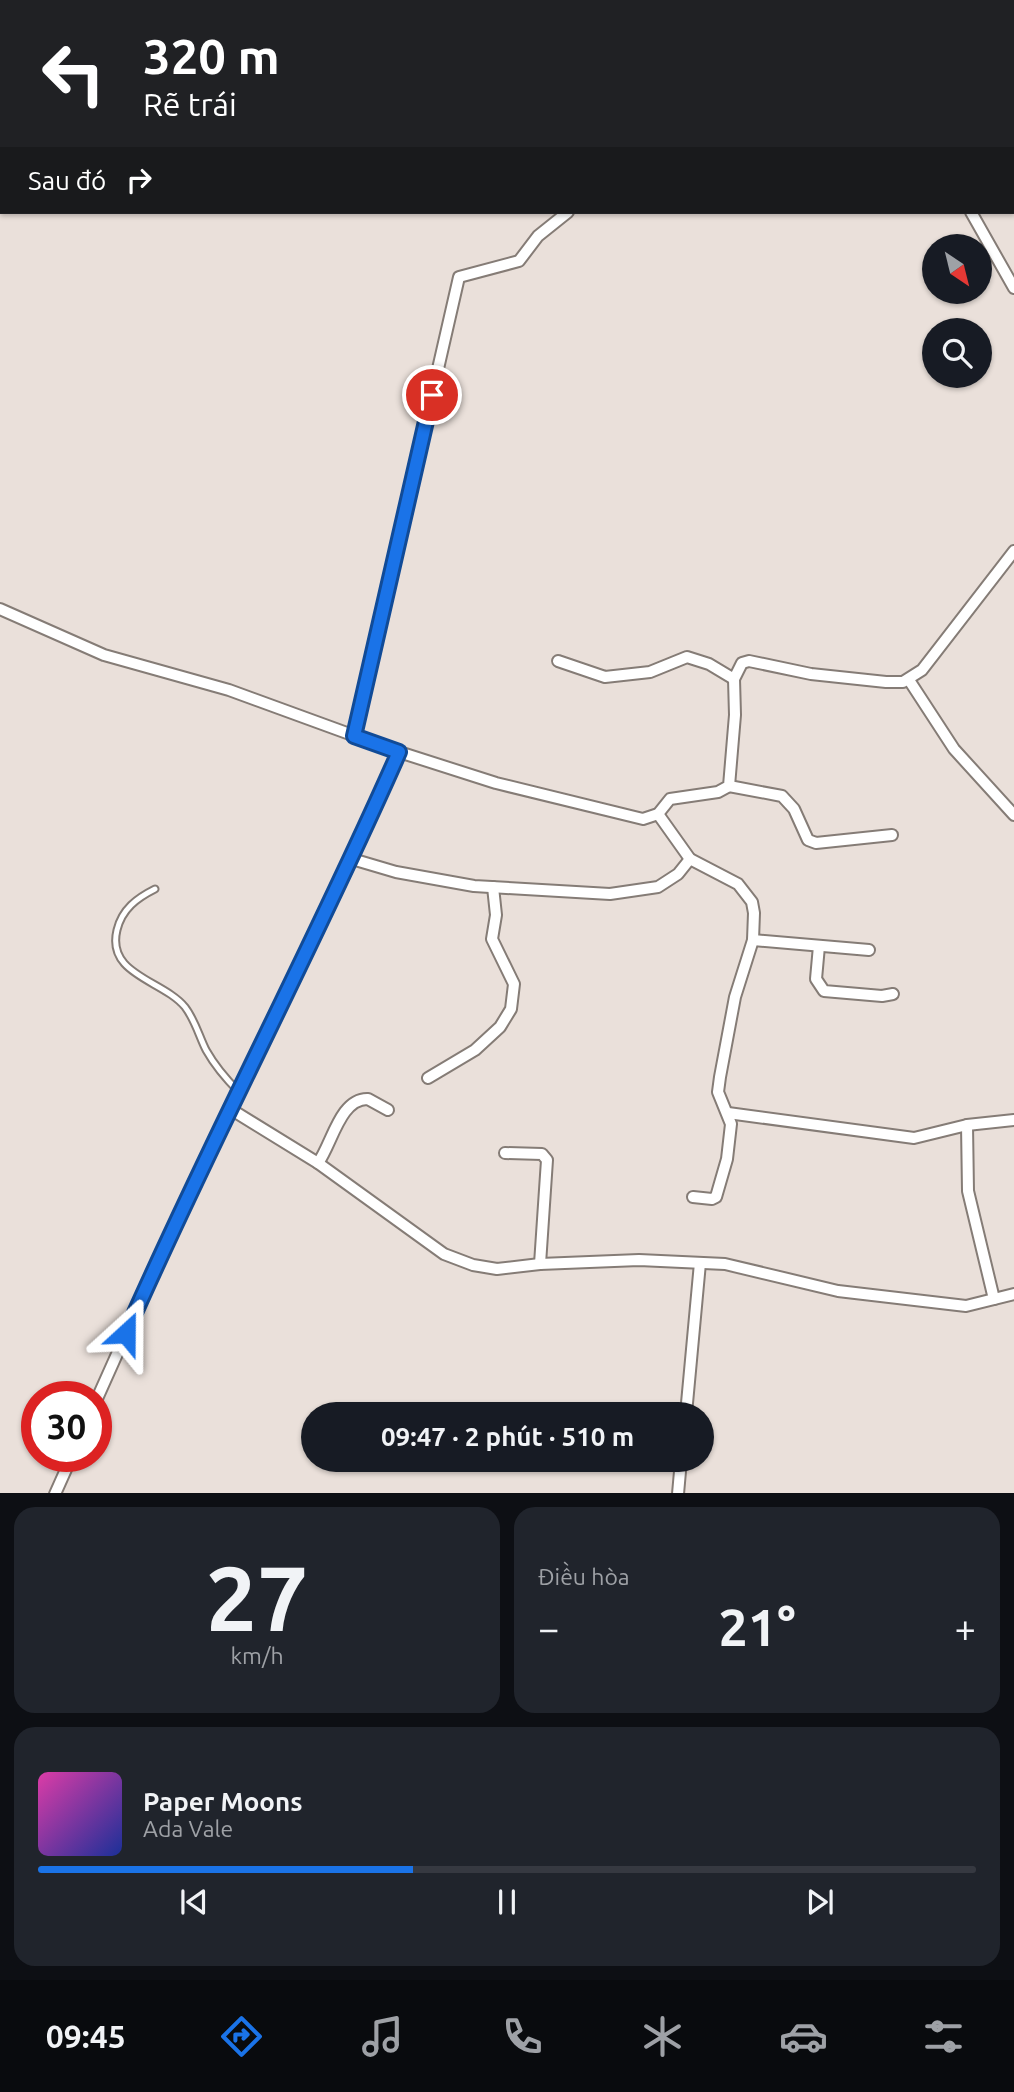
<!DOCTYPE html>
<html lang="vi">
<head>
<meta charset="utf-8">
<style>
  body { margin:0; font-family:Ubuntu,sans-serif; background:#20242c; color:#f1f3f6; height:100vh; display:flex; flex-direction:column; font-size:26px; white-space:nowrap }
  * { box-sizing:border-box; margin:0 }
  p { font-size:23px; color:#9ea1a6 }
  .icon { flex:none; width:38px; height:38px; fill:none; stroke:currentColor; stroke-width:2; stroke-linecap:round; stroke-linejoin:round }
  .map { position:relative; height:1493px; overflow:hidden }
  .side { display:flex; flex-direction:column; gap:14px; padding:14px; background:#0d0f14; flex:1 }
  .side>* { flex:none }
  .hud { position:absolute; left:0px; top:0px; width:1015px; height:214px; box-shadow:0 2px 5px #0004; background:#202124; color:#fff; overflow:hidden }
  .needle { width:46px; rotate:145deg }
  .buttons { position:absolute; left:922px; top:234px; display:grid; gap:14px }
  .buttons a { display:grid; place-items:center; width:70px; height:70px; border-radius:50%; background:#171b24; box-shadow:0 2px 5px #0004; font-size:35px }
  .speed { position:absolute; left:21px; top:1381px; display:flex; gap:14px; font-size:35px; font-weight:700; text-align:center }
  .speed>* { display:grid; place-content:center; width:91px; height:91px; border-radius:50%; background:#171b24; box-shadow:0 2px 5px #0004; line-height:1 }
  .speed .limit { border:10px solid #d22; background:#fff; color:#111 }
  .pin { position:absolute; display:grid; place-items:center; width:60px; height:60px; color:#fff; margin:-30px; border:4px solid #fff; border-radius:50%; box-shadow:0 2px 7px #0007 }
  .me { position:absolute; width:77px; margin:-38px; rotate:24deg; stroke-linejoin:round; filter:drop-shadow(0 0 5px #0008) }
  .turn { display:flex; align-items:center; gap:24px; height:147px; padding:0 28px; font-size:32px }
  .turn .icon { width:91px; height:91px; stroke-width:2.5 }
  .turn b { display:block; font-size:49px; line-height:60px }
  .then { display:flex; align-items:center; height:66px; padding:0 28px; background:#0003; gap:14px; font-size:26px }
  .big { font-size:52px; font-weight:600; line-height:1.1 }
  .side .widget { flex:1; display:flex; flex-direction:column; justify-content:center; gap:10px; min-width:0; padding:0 24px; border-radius:21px; background:#20242c }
  .side .dial { align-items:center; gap:0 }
  .dial b { font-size:91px; line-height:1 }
  .song { display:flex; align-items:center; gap:21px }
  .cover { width:84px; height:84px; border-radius:10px; background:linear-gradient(135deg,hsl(320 70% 55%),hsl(230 70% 35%)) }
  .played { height:7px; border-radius:4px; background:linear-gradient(90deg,#1a73e8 40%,#363941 40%) }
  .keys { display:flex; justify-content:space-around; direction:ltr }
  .heat { display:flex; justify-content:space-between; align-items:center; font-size:38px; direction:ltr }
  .side .tiles { flex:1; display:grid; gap:14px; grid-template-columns:1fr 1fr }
  .widget:last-child { grid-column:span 2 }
  .trip { position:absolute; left:301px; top:1402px; width:413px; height:70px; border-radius:35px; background:#171b24; box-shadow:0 2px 5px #0004; font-weight:600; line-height:70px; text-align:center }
  .menu { display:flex; height:112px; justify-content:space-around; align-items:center; background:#090b0e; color:#9ea1a6 }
  .menu .icon { width:49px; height:49px }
  .menu .current { color:#1a73e8 }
  .menu b { font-size:32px; color:#f1f3f6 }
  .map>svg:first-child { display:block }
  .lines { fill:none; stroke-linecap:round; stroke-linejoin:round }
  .service-casing { stroke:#857c76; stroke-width:9 }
  .minor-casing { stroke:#857c76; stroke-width:14 }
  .service { stroke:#fff; stroke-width:5 }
  .minor { stroke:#fff; stroke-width:10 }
  .route-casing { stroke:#114b97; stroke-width:18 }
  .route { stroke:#1a73e8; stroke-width:12 }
</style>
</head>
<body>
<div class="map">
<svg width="1014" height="1494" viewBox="0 0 1014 1494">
  <rect width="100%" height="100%" fill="#eae0da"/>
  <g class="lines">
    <!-- service casing -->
    <g class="service-casing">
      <path id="service" d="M 155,889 C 137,898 122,909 117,930 C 106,975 163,980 185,1007 C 195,1020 199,1036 206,1050 C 215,1066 227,1080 239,1092"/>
    </g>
    <!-- minor casing -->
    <g class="minor-casing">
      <g id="minor">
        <polyline points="673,0 674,2"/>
        <polyline points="906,0 906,2"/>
        <polyline points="1001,0 1002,2"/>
        <polyline points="545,2 546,0"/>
        <polyline points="596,2 601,0"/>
        <polyline points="1013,24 1014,25"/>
        <polyline points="1013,152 1014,151"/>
        <polyline points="971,212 1014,288"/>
        <polyline points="0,609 104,655 229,690 399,752 496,783 643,819 658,814 670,799 718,792 729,786 735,715 734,679 742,663 749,661 811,674 886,682 903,682 922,670 1014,551"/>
        <polyline points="558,661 605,677 650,672 687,657 709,664 734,679"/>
        <polyline points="909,680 954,749 1014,815"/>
        <polyline points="354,736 459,277 519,261 538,236 568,212"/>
        <polyline points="729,786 782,796 794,809 808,840 816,843 892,835"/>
        <polyline points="658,814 690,859 738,884 752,902 754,913 753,940 735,997 720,1077 718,1092 731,1124 727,1159 716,1197 712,1199 693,1197"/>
        <polyline points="352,859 396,872 474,886 610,894 658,887 678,874 690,859"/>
        <polyline points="753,940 869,950"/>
        <polyline points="819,946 816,979 824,991 882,996 893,994"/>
        <polyline points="428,1078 475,1050 500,1027 511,1009 514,984 492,939 496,915 493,887"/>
        <polyline points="232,1110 318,1163 444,1254 473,1265 497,1269 540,1264 639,1260 725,1264 838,1291 966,1306 1014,1294"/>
        <polyline points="728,1113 914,1138 967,1125 1014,1120"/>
        <polyline points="967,1125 968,1191 994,1299"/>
        <polyline points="505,1153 542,1154 547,1160 540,1264"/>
        <path d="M 318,1163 C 332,1144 340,1098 368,1099 L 388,1110"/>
        <polyline points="96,1401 177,1220 352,859 399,752"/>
        <polyline points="686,1414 700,1263"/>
        <polyline points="55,1494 72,1456"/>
        <polyline points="678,1494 681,1460"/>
      </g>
    </g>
    <!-- service -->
    <use href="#service" class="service"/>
    <!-- minor -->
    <use href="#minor" class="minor"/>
  </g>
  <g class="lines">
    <!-- route casing -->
    <g class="route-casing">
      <path id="route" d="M 126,1333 C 212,1137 313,948 399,752 L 354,736 L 432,395"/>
    </g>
    <!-- route -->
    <use href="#route" class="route"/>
  </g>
</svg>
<div class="buttons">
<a><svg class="needle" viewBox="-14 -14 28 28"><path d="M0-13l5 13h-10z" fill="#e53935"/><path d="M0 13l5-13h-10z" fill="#9ea1a6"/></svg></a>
<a><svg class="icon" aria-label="search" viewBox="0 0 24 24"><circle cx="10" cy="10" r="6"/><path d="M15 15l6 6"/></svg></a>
</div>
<div class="speed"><div class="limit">30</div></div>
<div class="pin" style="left:432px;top:395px;background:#d93025"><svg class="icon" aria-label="arrive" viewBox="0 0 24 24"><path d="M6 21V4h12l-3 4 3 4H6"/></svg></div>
<svg class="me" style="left:126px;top:1333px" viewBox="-20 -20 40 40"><path d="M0-17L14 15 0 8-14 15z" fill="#1a73e8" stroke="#fff" stroke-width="4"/></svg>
<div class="trip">09:47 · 2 phút · 510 m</div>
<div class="hud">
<div class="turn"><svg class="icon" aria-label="left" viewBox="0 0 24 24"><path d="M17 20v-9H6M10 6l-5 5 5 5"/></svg><div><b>320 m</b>Rẽ trái</div></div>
<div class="then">Sau đó<svg class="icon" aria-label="right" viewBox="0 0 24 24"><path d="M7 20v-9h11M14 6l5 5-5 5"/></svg></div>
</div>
</div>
<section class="side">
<div class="tiles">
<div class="widget dial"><b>27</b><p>km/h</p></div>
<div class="widget"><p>Điều hòa</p>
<div class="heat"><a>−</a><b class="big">21°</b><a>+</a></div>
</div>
<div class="widget">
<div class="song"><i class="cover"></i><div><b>Paper Moons</b><p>Ada Vale</p></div></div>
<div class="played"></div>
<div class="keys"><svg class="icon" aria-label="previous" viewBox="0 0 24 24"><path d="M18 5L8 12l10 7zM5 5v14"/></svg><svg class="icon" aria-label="pause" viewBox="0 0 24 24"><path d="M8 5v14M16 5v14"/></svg><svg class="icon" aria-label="next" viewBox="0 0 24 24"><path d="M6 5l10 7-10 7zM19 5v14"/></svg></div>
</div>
</div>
</section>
<nav class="menu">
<b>09:45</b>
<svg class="icon current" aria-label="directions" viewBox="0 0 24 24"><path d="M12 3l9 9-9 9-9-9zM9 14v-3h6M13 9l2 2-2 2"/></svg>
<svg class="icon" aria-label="music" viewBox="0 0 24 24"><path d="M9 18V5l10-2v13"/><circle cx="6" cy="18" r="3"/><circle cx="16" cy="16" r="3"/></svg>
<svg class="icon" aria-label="phone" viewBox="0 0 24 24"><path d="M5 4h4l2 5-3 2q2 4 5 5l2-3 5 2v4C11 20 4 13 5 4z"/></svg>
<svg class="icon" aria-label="climate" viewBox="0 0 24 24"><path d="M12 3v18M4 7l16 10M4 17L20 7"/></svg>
<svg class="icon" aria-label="car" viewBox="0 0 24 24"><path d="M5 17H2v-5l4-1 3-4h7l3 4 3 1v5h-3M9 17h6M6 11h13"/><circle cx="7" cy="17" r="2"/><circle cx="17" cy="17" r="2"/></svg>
<svg class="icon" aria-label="filters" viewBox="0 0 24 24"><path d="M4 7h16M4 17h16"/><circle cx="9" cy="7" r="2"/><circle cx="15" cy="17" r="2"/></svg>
</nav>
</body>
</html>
